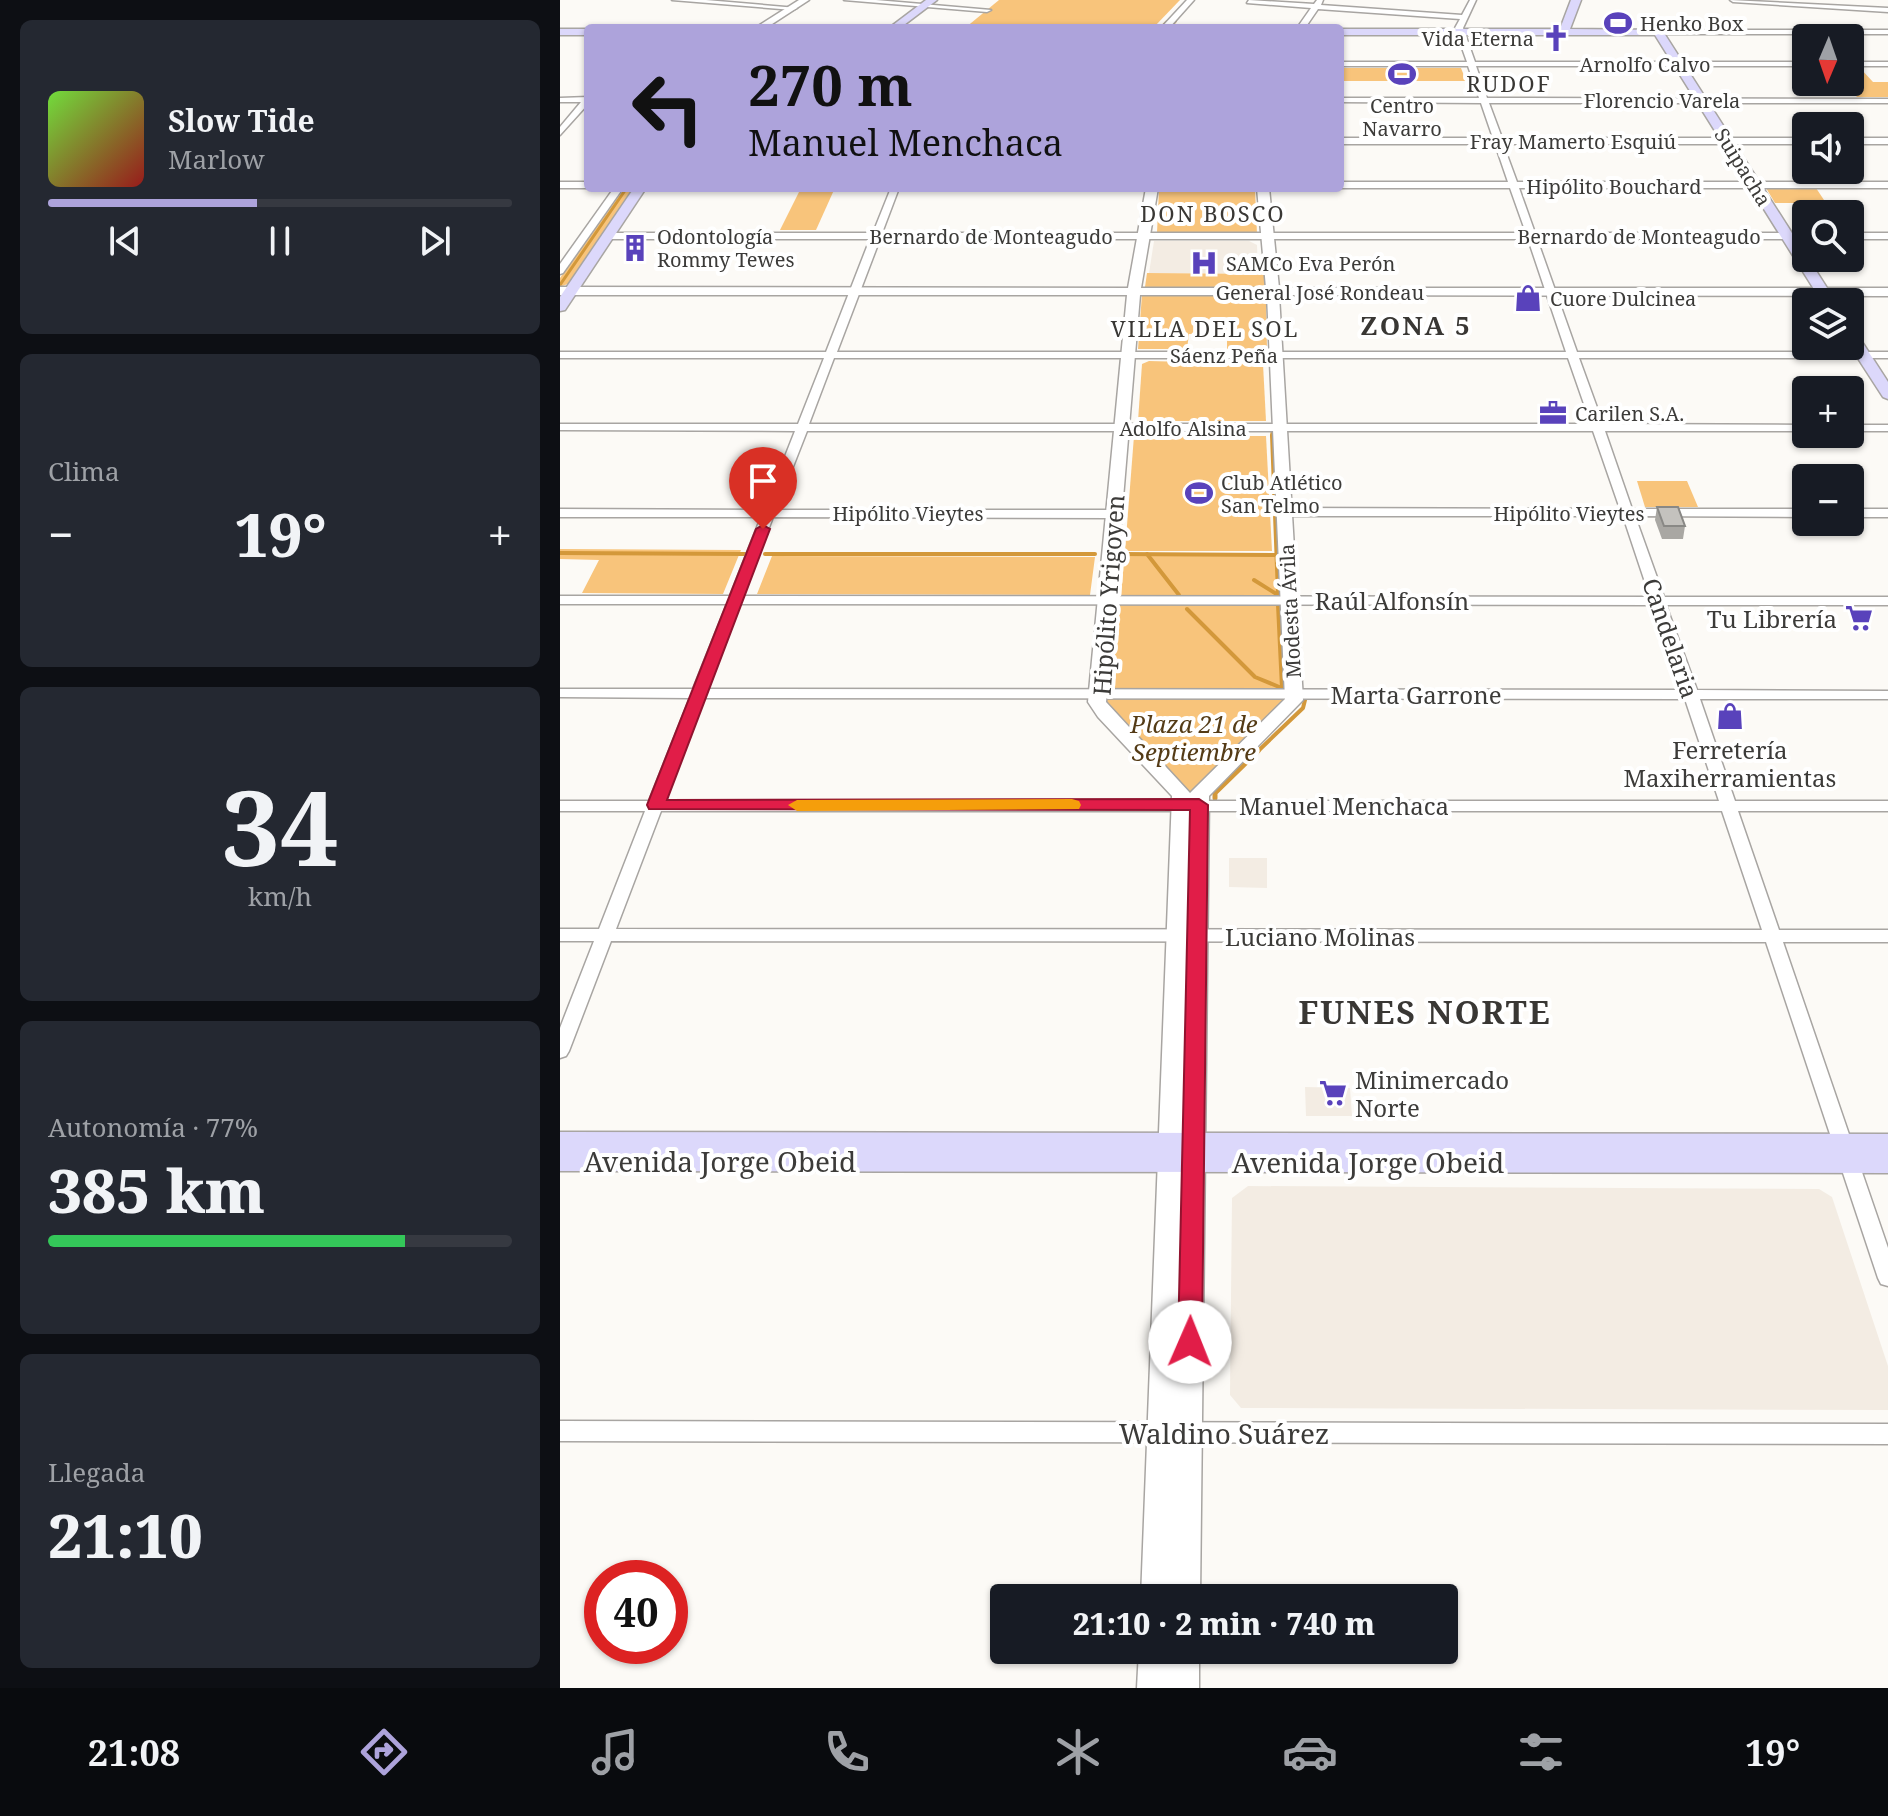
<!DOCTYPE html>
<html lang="es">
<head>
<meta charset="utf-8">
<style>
  body { margin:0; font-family:"Noto Serif",serif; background:#242831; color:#f1f3f6; height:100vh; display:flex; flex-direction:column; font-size:30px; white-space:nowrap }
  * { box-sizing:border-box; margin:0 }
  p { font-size:26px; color:#9ea1a6 }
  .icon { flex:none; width:44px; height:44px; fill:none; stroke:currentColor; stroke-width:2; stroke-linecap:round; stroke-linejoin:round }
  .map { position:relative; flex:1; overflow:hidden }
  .sheet { display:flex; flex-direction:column; gap:20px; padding:20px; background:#0d0f14; width:560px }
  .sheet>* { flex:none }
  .guide { position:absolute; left:24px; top:24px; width:760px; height:168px; border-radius:8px; box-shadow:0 2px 6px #0004; background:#ada3db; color:#111; overflow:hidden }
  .needle { width:52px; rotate:182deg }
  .tools { position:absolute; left:1232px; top:24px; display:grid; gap:16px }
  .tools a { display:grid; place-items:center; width:72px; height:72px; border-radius:8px; background:#171b24; box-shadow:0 2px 6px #0004; font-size:40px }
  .speed { position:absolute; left:24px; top:1560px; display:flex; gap:16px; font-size:40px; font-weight:700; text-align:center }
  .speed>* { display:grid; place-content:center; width:104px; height:104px; border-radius:50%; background:#171b24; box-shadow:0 2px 6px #0004; line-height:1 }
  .speed .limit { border:12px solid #d22; background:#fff; color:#111 }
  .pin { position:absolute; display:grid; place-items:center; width:68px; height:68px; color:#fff; margin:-82px -34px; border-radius:50% 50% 50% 0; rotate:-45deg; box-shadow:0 0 8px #0007 }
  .pin .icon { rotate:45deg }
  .me { position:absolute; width:88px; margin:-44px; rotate:1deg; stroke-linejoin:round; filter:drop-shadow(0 0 6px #0008) }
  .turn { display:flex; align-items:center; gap:28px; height:168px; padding:0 32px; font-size:36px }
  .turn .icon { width:104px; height:104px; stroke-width:2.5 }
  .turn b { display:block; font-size:56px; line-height:68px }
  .big { font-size:60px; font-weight:800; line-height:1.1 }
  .sheet .card { flex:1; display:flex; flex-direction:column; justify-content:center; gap:12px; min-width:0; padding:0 28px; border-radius:12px; background:#242831 }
  .sheet .dial { align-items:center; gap:0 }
  .dial b { font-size:104px; line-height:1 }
  .song { display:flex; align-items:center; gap:24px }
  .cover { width:96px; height:96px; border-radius:12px; background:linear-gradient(135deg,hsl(100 70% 55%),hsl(0 70% 35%)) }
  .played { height:8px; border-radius:4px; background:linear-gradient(90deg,#ada3db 45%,#363941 45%) }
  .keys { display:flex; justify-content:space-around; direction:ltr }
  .heat { display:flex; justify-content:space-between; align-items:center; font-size:44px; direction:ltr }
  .charge { height:12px; border-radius:6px; background:linear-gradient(90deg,#34c759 77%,#363941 0) }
  .trip { position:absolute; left:430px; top:1584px; width:468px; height:80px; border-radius:8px; background:#171b24; box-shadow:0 2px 6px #0004; font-weight:800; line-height:80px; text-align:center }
  .tabs { display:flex; height:128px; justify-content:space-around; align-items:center; background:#090b0e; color:#9ea1a6 }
  .tabs .icon { width:56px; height:56px }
  .tabs .current { color:#ada3db }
  .tabs b { font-size:36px; color:#f1f3f6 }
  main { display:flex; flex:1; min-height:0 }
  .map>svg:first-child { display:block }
  .built { fill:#f3ece3 }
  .green { fill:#f8c47b }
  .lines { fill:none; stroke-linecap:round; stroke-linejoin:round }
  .stream-far3 { stroke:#d3983a; stroke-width:2 }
  .stream-far2 { stroke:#d3983a; stroke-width:3 }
  .stream-far1 { stroke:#d3983a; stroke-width:4 }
  .stream { stroke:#d3983a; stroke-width:5 }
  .minor-casing { stroke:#a8a5a2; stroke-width:3 }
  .tertiary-casing { stroke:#a8a5a2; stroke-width:3 }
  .secondary-casing { stroke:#a8a5a2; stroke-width:3 }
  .minor { fill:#fff; fill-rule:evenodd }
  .tertiary { fill:#fff; fill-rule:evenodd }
  .secondary { fill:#dcd8fb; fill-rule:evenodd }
  .wall { fill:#a9a7a3 }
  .building { fill:#c4c2be; stroke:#898885; stroke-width:2 }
  .route { fill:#e11d48; stroke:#92132f; stroke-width:2 }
  .slow { fill:#f59e0b }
  .labels { text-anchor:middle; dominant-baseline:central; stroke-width:8; stroke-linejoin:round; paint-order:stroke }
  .far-poi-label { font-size:20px; fill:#3c3b39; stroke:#fff; text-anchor:start }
  .far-street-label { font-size:20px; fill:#3c3b39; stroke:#fff }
  .far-neighbourhood-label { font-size:22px; letter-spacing:2px; fill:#393734; stroke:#fff }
  .street-label { font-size:24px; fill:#3c3b39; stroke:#fff }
  .poi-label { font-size:24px; fill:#3c3b39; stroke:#fff; text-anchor:end }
  .park-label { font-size:24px; font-style:italic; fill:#543b16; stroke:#fff }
  .far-district-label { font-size:26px; font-weight:bold; letter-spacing:2px; fill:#393734; stroke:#fff }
  .near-street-label { font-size:28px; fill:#3c3b39; stroke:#fff }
  .district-label { font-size:32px; font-weight:bold; letter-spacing:2px; fill:#393734; stroke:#fff }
</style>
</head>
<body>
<main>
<section class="sheet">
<div class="card">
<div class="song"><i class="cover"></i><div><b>Slow Tide</b><p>Marlow</p></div></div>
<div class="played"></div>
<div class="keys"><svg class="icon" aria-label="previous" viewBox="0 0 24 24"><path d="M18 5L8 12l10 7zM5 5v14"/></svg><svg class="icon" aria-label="pause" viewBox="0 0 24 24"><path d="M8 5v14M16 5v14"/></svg><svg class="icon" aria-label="next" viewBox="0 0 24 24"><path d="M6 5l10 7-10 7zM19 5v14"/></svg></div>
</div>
<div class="card"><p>Clima</p>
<div class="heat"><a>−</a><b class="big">19°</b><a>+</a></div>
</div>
<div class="card dial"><b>34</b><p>km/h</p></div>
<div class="card"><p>Autonomía · 77%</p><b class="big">385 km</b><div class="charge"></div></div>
<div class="card"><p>Llegada</p><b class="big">21:10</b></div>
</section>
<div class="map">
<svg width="1328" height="1688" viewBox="0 0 1328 1688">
  <rect width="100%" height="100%" fill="#fcfaf6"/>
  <!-- built -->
  <g class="built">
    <polygon points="594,241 689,241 697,245 698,274 589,273"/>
    <polygon points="669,858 707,858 707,888 669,887"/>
    <polygon points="745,1087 790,1088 792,1116 746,1116"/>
    <polygon points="688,1186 1259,1189 1272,1197 1328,1366 1328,1410 681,1408 670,1395 672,1198"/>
  </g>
  <!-- green -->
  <g class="green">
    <polygon points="439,0 620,0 595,26 586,28 405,28"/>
    <polygon points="780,68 901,68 906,81 780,81"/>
    <polygon points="1290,68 1300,68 1313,82 1328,82 1328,97 1297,97 1284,82 1270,82 1290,82"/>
    <polygon points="62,188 73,190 10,283 0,287 0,278"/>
    <polygon points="1206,188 1256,188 1266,203 1215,203"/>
    <polygon points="599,189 695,189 697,234 597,233"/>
    <polygon points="240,190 274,190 256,230 220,230"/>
    <polygon points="587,273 705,274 706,288 589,288 585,287"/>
    <polygon points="582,294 706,295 707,350 667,350 667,334 629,334 627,349 578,349"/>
    <polygon points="589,361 703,364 706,421 578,421 582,364"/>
    <polygon points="574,436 706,436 712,551 565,551"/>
    <polygon points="1077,481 1127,481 1138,507 1085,507"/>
    <polygon points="0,549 181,550 163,594 22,593 39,560 0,559"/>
    <polygon points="549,554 727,555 734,694 538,694"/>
    <polygon points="212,556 534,557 535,557 530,595 197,594"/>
    <polygon points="547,697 728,698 634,793 627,790 550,709 544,702"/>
  </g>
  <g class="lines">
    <!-- stream-far3 -->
    <g class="stream-far3">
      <polyline points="600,28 607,21"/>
      <polyline points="610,28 616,21"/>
      <polyline points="65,191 67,188"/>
    </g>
    <!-- stream-far2 -->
    <g class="stream-far2">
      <polyline points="0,285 66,189"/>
      <polyline points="712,432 712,437"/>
    </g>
    <!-- stream-far1 -->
    <g class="stream-far1">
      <polyline points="712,435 718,594"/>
      <polyline points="0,553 186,554"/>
      <polyline points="205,554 535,554"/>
      <polyline points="561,554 724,555"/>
      <polyline points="587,554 619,595"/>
      <polyline points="694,580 718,595"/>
      <polyline points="718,605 722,688"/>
      <polyline points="627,609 695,677 724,689"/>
      <polyline points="696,753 743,708 745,700"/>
    </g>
    <!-- stream -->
    <polyline class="stream" points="655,798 655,793 698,751"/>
    <!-- minor casing -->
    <g class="minor-casing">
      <g id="minor">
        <polygon points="112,0 146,0 237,8 233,10"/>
        <polygon points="284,0 316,0 431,10 427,12"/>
        <polygon points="627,0 634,0 609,28 601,28"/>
        <path d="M 689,0 L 754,4 L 757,0 L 763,0 L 761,5 L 902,15 L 910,0 L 916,0 L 903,28 L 915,62 L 1246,62 L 1246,66 L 916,66 L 927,98 L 1328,99 L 1328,103 L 929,103 L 942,138 L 1246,138 L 1246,144 L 943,144 L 957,182 L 1328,182 L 1328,188 L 959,188 L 975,233 L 1246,233 L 1246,239 L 977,239 L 1017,352 L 1328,352 L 1328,358 L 1019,358 L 1043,424 L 1246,425 L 1246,431 L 1045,431 L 1072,509 L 1246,509 L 1246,517 L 1075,516 L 1104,597 L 1328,597 L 1328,605 L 1106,605 L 1137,690 L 1328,691 L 1328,699 L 1140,699 L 1175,801 L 1328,801 L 1328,811 L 1178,811 L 1219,930 L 1328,930 L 1328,942 L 1223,942 L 1328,1248 L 1328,1286 L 1321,1284 L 1318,1278 L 1206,942 L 51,941 L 9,1051 L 6,1056 L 0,1058 L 0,1028 L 34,941 L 0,941 L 0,929 L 39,929 L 85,811 L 0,811 L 0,801 L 89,801 L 130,698 L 0,697 L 0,689 L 133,689 L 167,604 L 0,604 L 0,596 L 170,596 L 201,517 L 0,517 L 0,509 L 204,510 L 235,431 L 0,430 L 0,424 L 238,424 L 264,358 L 0,358 L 0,352 L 266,352 L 310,239 L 48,239 L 43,236 L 48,233 L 313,233 L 331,188 L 339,188 L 322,233 L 966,233 L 950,188 L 780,188 L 780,182 L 948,182 L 935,144 L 780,144 L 780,138 L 933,138 L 921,103 L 780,102 L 780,98 L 919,98 L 908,66 L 780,66 L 780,62 L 907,62 L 895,28 L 900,19 L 758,9 L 745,28 L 737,28 L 751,8 L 687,3 ZM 320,239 L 968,239 L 1006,352 L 277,352 ZM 274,358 L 1008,358 L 1031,424 L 249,424 ZM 247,431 L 1033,431 L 1060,509 L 725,508 L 719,512 L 725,516 L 1063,516 L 1090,597 L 183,596 L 213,517 L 553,518 L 559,514 L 553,510 L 216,510 ZM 180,604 L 1093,605 L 1122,690 L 148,689 ZM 144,698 L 1125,699 L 1159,801 L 105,801 ZM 101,811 L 1162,811 L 1202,930 L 56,929 Z"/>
        <polygon points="1170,0 1328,8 1328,12 1173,2"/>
        <polygon points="1098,30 1328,30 1328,34 1095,34"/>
        <rect x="1290" y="62" width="38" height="4"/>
        <polygon points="28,97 28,104 0,135 0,127 21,102 0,102 0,98"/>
        <rect x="1290" y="138" width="38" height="6"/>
        <rect x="0" y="182" width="28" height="6"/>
        <polygon points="54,188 63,188 3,273 0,274 0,264"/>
        <rect x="1290" y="233" width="38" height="6"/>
        <rect x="1290" y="425" width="38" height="6"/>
        <rect x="1290" y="509" width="38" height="8"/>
        <polygon points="0,1421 1328,1424 1328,1444 0,1441"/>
      </g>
    </g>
    <!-- tertiary casing -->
    <g class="tertiary-casing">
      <g id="tertiary">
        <polygon points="239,0 249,0 206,28 195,28"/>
        <path d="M 586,188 L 598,188 L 581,288 L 706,288 L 697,188 L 709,188 L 719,288 L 1328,288 L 1328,296 L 719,295 L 743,700 L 649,796 L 640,1598 L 581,1598 L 612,796 L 538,717 L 528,702 L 567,295 L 0,295 L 0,287 L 568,288 ZM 580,295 L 707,295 L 725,699 L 630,793 L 546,702 Z"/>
        <polygon points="579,1650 639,1650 639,1688 577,1688"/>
      </g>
    </g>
    <!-- secondary casing -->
    <g class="secondary-casing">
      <g id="secondary">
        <polygon points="366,0 377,0 340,28 329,28"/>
        <polygon points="1011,0 1021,0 1010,29 1102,30 1276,302 1262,302 1095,35 780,35 780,29 1000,29"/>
        <rect x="0" y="29" width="28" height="6"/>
        <polygon points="74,188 86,188 5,310 0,311 0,297"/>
        <polygon points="1290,330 1295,331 1328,382 1328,399 1323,397 1290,346"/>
        <polygon points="0,1132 1328,1134 1328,1173 0,1171"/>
      </g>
    </g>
    <!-- minor -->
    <use href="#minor" class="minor"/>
    <!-- tertiary -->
    <use href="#tertiary" class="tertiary"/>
    <!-- secondary -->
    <use href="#secondary" class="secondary"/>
  </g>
  <!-- wall -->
  <polygon class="wall" points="1097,507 1125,526 1123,539 1102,539 1095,520"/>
  <!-- building -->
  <polygon class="building" points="1097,507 1118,507 1125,526 1104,526"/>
  <!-- route -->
  <polygon class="route" points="203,525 210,529 107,800 639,799 648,805 642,1342 639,1350 630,1353 622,1350 618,1342 630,810 89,809 87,805 196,529"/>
  <!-- slow -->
  <polygon class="slow" points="512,799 519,801 521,805 519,809 237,811 228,805 237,800"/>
  <!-- icons -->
  <defs>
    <g id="stadium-bare" transform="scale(2.16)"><path d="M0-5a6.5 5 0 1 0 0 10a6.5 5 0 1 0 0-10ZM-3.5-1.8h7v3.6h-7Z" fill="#5942bb" stroke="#fff" stroke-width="2.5" paint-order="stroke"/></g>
    <g id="church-bare" transform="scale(2.16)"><path d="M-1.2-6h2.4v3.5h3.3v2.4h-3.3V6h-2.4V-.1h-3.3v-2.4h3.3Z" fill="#5942bb" stroke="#fff" stroke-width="2.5" paint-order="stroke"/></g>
    <g id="building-bare" transform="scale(2.16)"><path d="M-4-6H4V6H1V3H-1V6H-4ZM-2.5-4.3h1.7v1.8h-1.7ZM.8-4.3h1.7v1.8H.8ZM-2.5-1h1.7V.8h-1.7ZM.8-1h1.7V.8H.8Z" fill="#5942bb" stroke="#fff" stroke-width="2.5" paint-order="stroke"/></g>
    <g id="hospital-bare" transform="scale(2.16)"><path d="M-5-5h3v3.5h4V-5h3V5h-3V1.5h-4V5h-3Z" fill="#5942bb" stroke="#fff" stroke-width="2.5" paint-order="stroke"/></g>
    <g id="shop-bare" transform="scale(2.16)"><path d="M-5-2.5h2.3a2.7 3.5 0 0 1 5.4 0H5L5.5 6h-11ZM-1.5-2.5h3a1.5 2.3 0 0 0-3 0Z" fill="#5942bb" stroke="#fff" stroke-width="2.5" paint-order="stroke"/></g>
    <g id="office-bare" transform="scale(2.16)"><path d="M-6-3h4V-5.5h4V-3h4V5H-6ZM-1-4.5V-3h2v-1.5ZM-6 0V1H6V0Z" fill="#5942bb" stroke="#fff" stroke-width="2.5" paint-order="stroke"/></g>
    <g id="supermarket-bare" transform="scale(2.16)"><path d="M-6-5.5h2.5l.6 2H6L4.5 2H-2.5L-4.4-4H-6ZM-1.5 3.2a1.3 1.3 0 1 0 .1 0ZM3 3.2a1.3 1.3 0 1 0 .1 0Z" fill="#5942bb" stroke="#fff" stroke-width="2.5" paint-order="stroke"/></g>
  </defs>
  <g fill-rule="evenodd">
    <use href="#stadium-bare" x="1058" y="23"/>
    <use href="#church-bare" x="996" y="38"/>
    <use href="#stadium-bare" x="842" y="74"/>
    <use href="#building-bare" x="75" y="248"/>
    <use href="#hospital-bare" x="644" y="263"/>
    <use href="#shop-bare" x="968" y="298"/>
    <use href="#office-bare" x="993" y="413"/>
    <use href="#stadium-bare" x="639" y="493"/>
    <use href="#supermarket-bare" x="1299" y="618"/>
    <use href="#shop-bare" x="1170" y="716"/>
    <use href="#supermarket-bare" x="773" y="1093"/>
  </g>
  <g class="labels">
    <!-- far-poi labels -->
    <g class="far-poi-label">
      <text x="1080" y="23">Henko Box</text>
      <text x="974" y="38" text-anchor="end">Vida Eterna</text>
      <text x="842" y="105" text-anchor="middle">Centro<tspan x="842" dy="23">Navarro</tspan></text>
      <text x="97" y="236">Odontología<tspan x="97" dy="23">Rommy Tewes</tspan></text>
      <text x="666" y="263">SAMCo Eva Perón</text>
      <text x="990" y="298">Cuore Dulcinea</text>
      <text x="1015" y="413">Carilen S.A.</text>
      <text x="661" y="482">Club Atlético<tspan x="661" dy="23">San Telmo</tspan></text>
    </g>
    <!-- far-street labels -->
    <g class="far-street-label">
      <text x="1085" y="64">Arnolfo Calvo</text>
      <text x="1102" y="100">Florencio Varela</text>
      <text x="1013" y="141">Fray Mamerto Esquiú</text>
      <text transform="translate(1183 167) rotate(58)">Suipacha</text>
      <text x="1054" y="186">Hipólito Bouchard</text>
      <text x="431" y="236">Bernardo de Monteagudo</text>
      <text x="1079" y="236">Bernardo de Monteagudo</text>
      <text x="760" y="292">General José Rondeau</text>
      <text x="664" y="355">Sáenz Peña</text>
      <text x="623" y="428">Adolfo Alsina</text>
      <text x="348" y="513">Hipólito Vieytes</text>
      <text x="1009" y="513">Hipólito Vieytes</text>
      <text transform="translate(730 611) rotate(-93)">Modesta Ávila</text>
    </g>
    <!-- far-neighbourhood labels -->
    <g class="far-neighbourhood-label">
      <text x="949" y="83">RUDOF</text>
      <text x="653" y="213">DON BOSCO</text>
      <text x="645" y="328">VILLA DEL SOL</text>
    </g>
    <!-- street labels -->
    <g class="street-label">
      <text transform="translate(548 595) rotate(-86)">Hipólito Yrigoyen</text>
      <text x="832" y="600">Raúl Alfonsín</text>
      <text transform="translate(1111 638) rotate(71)">Candelaria</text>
      <text x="856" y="694">Marta Garrone</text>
      <text x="784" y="805">Manuel Menchaca</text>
      <text x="760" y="936">Luciano Molinas</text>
    </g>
    <!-- poi labels -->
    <g class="poi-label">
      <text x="1277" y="618">Tu Librería</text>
      <text x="1170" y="749" text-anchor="middle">Ferretería<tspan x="1170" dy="28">Maxiherramientas</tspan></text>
      <text x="795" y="1079" text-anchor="start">Minimercado<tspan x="795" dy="28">Norte</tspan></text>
    </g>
    <!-- park labels -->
    <g class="park-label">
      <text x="634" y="723">Plaza 21 de<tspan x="634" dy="28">Septiembre</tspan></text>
    </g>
    <!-- far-district labels -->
    <g class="far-district-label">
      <text x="856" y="325">ZONA 5</text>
    </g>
    <!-- near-street labels -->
    <g class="near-street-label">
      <text x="160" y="1161">Avenida Jorge Obeid</text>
      <text x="808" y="1162">Avenida Jorge Obeid</text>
      <text x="664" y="1433">Waldino Suárez</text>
    </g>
    <!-- district labels -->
    <g class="district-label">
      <text x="865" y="1011">FUNES NORTE</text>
    </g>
  </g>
</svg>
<div class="tools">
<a><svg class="needle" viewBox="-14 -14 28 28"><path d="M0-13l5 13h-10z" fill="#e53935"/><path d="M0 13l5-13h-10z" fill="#9ea1a6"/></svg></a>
<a><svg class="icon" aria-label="sound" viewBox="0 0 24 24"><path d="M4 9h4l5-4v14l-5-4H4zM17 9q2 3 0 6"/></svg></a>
<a><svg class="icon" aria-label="search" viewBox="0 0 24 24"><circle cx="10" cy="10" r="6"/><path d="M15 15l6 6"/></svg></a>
<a><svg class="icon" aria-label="layers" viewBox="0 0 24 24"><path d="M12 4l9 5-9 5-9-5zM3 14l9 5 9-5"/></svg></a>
<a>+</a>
<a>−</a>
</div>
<div class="speed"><div class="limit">40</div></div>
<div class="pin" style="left:203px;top:529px;background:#d93025"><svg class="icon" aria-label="arrive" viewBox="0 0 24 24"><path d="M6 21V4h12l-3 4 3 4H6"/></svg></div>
<svg class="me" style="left:630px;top:1342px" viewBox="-20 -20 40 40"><circle r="19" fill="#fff"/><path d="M0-13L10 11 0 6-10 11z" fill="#e11d48"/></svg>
<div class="trip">21:10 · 2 min · 740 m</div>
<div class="guide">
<div class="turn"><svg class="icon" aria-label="left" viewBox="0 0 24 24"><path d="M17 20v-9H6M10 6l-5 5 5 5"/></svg><div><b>270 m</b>Manuel Menchaca</div></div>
</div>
</div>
</main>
<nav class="tabs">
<b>21:08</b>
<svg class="icon current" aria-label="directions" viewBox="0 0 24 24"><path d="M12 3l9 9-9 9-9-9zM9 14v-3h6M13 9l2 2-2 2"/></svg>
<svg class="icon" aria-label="music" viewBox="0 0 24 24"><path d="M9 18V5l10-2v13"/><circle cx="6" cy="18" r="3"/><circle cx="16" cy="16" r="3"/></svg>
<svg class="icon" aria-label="phone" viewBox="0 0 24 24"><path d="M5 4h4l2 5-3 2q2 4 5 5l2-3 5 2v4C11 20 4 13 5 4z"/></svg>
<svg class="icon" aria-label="climate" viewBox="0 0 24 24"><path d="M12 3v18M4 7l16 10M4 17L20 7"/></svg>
<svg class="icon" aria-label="car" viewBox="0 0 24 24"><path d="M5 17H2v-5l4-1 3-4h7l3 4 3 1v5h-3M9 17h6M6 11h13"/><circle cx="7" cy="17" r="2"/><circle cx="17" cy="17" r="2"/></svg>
<svg class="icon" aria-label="filters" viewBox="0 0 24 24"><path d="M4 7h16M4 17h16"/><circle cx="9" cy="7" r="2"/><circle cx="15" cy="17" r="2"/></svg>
<b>19°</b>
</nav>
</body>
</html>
